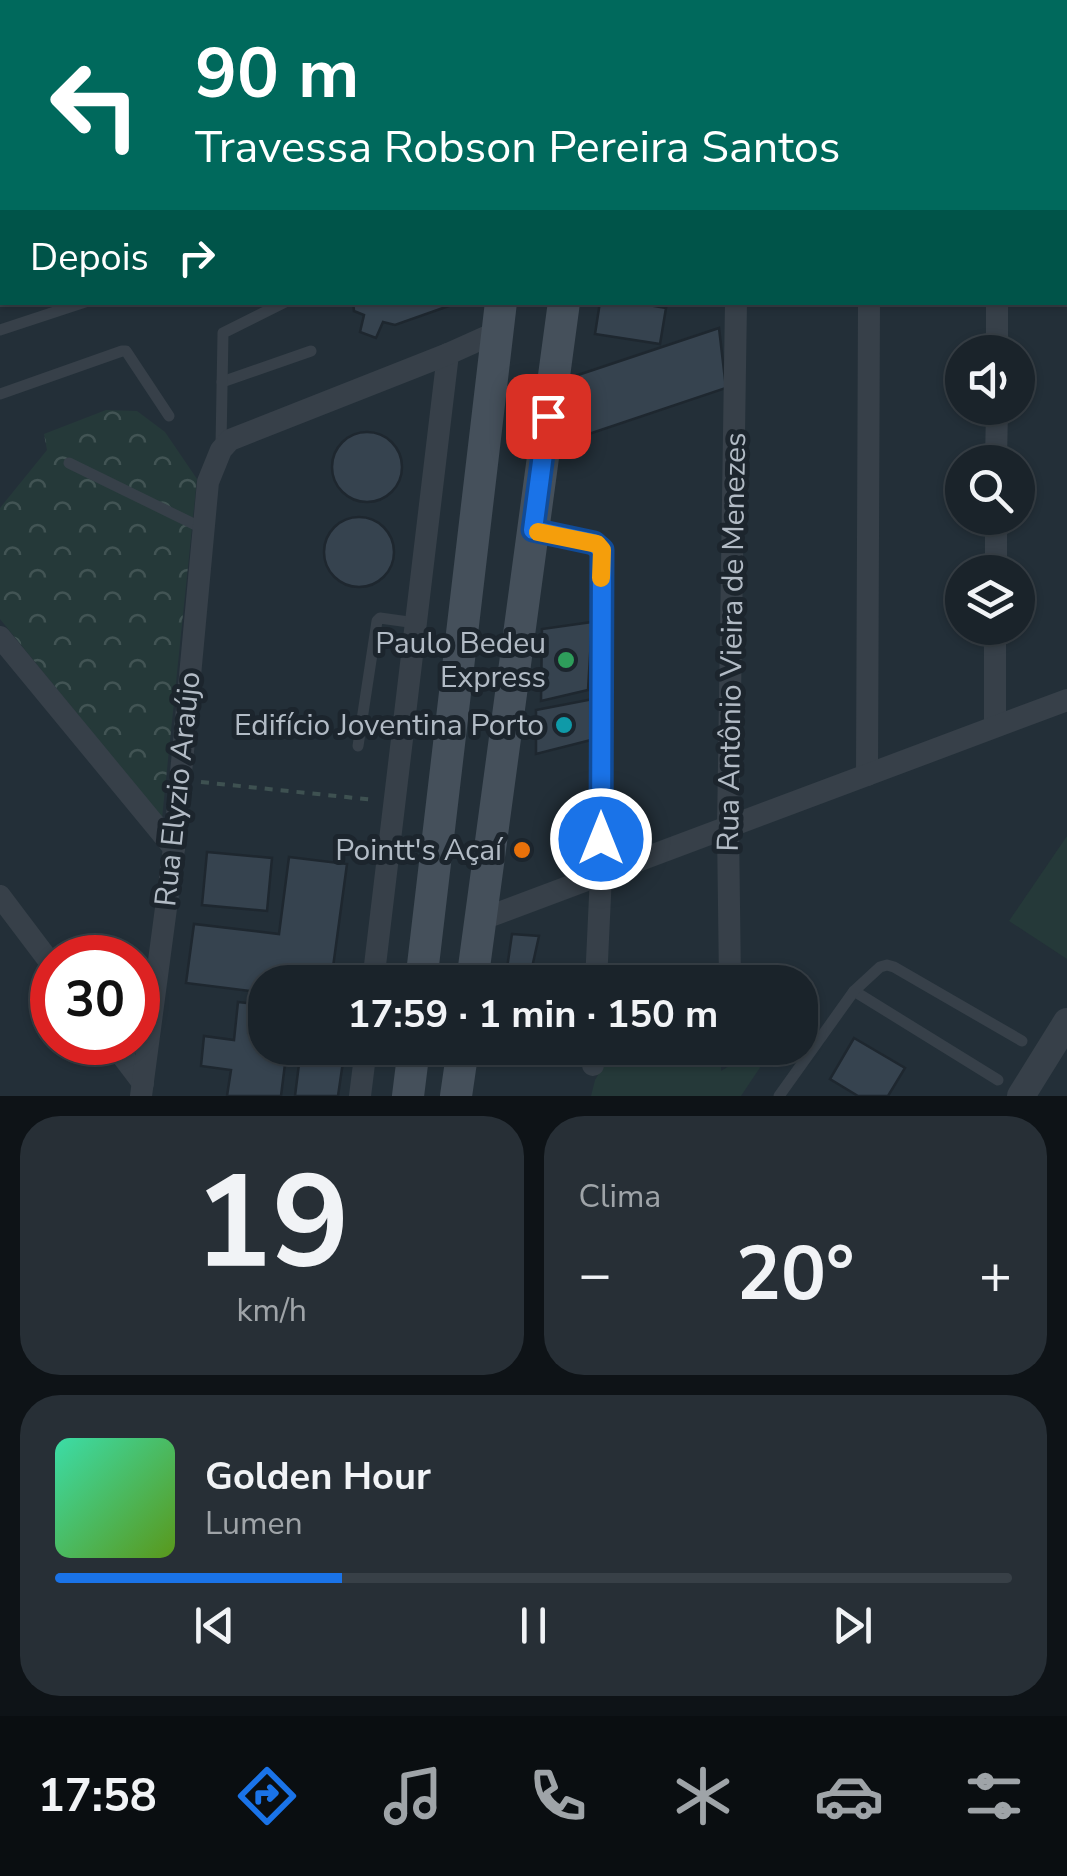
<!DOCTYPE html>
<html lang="pt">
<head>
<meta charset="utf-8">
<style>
  body { margin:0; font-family:"Nunito Sans",sans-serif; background:#272f36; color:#f1f3f6; height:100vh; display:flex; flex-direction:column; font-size:38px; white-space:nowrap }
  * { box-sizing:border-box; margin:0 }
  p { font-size:32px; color:#9fa4a8 }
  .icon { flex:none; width:55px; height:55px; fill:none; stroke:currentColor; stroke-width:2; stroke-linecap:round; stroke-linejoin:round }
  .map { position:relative; height:1096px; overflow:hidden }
  .panel { display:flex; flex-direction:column; gap:20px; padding:20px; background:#0e1317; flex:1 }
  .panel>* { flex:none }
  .guide { position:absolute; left:0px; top:0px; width:1068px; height:305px; box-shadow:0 2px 8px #0004,0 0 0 2px #384047; background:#00695c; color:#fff; overflow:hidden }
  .fabs { position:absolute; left:945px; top:335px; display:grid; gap:20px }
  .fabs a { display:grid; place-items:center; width:90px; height:90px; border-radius:50%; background:#1a232a; box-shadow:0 2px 8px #0004,0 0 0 2px #384047; font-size:50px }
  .speed { position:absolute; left:30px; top:935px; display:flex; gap:20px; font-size:50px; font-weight:700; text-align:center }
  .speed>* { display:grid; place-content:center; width:130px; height:130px; border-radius:50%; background:#1a232a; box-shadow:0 2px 8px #0004,0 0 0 2px #384047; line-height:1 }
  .speed .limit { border:15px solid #d22; background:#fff; color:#111 }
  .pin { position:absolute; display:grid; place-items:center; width:85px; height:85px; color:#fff; margin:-42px; border-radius:20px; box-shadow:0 5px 15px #0006 }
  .me { position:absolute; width:110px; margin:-55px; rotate:0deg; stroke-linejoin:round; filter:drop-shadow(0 0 8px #0008) }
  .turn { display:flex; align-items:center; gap:35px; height:210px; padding:0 30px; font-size:45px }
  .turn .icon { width:130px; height:130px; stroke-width:2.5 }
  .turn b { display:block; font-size:70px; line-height:85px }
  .then { display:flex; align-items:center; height:95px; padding:0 30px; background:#0003; gap:20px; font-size:38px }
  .big { font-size:75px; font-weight:700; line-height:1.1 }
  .panel .tile { flex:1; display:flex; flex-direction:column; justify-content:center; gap:15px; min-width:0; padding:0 35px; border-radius:40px; background:#272f36 }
  .panel .dial { align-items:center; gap:0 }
  .dial b { font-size:130px; line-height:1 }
  .song { display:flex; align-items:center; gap:30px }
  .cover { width:120px; height:120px; border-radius:15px; background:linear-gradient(135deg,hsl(160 70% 55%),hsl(90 70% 35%)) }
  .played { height:10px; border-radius:5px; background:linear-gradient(90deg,#1a73e8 30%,#384047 30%) }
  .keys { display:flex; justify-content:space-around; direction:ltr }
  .heat { display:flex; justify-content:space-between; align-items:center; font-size:55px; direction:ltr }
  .panel .tiles { flex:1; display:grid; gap:20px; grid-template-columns:1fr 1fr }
  .tile:last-child { grid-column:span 2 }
  .trip { position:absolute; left:248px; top:965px; width:570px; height:100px; border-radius:40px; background:#1a232a; box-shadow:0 2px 8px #0004,0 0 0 2px #384047; font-weight:700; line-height:100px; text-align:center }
  .menu { display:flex; height:160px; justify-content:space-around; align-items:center; background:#0a0e11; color:#9fa4a8 }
  .menu .icon { width:70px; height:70px }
  .menu .on { color:#1a73e8 }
  .menu b { font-size:45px; color:#f1f3f6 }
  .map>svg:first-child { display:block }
  .grass { fill:#253939 }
  .forest { fill:url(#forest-crowns) }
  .building { fill:#36434f; stroke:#1e272f; stroke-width:2.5 }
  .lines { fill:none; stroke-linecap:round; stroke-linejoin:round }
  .path { stroke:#3e5151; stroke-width:4; stroke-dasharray:8 8; stroke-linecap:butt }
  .service { stroke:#374049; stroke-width:11 }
  .minor { stroke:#374049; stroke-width:22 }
  .tertiary { stroke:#374049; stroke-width:28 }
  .secondary { stroke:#45505b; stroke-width:32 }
  .route-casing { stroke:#114b97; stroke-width:25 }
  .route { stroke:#1a73e8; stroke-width:18 }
  .slow { stroke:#f59e0b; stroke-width:18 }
  .leisure-dot { fill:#2e9e5b; stroke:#1c252d; stroke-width:4 }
  .culture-dot { fill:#0f9aa8; stroke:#1c252d; stroke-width:4 }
  .food-dot { fill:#e8710a; stroke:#1c252d; stroke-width:4 }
  .labels { text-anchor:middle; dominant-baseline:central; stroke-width:10; stroke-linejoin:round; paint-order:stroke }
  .street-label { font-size:30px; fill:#b2bbc5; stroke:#1c252d }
  .poi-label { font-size:30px; fill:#b2bbc5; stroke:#1c252d; text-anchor:end }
</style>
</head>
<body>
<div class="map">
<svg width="1067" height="1096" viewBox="0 0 1067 1096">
  <defs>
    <pattern id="forest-crowns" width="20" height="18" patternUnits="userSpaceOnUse" patternTransform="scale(2.5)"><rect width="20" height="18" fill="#253939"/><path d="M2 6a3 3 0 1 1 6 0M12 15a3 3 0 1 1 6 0" fill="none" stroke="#425454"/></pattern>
  </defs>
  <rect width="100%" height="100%" fill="#232f38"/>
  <!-- grass -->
  <g class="grass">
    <polygon points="1067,836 1067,959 1009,921"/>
    <polygon points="659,1048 721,1048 721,1071 758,1048 773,1048 741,1096 591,1096 595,1080 607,1060"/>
  </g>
  <!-- forest -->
  <polygon class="forest" points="106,410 137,411 165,432 197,479 162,818 0,619 0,508 47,450 44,434"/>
  <!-- building -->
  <g class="building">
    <polygon points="0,0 133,0 133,2 2,2 2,18 0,18"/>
    <rect x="0" y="116" width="2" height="173"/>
    <polygon points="353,302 460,302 395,325 383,322 376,338 360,332 364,315 354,311"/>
    <polygon points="600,302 631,302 666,308 660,344 595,334"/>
    <polygon points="719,328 726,388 571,440 569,378"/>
    <circle cx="367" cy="467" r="35"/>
    <circle cx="359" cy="552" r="35"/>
    <polygon points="592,622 588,690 541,701 542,629"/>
    <polygon points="593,699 591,740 536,754 536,710"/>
    <polygon points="207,852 272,858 267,911 202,905"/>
    <polygon points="289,857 347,864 331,982 310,982 311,971 287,968 285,982 265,982 265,993 186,983 194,924 279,934"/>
    <polygon points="512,934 539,936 529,981 505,982"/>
    <polygon points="238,1002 265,1005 265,1048 287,1048 281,1096 227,1096 231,1070 201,1066 204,1036 234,1040"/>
    <polygon points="854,1038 905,1068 888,1096 858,1096 830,1079"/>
    <polygon points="301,1048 345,1048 338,1096 295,1096"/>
  </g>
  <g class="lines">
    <!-- path -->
    <polyline class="path" points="201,782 375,800"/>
    <!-- service -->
    <g class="service">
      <polyline points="0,103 2,104"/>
      <polyline points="0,330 85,302"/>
      <polyline points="222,382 311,351"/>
      <polyline points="0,394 122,351 126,351 169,416"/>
      <polyline points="221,445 223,333 285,302"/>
      <polyline points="69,463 204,529"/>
      <polyline points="358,746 377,621 380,618 416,623"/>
      <polyline points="854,991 998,1080"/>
      <polyline points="779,1096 854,991 880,967 887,965 894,967 1022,1041"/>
    </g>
    <!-- minor -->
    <g class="minor">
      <polyline points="0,64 2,64"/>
      <polyline points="997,352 997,302"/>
      <polyline points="996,462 997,408"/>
      <polyline points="533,530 594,543 601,550 601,875 596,982"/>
      <polyline points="996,572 996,518"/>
      <polyline points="0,637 174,848"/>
      <polyline points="995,726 995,628"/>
      <polyline points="867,775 869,302"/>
      <polyline points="0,896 52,965"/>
      <polyline points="480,920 1067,700"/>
      <polyline points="373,982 448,354"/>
      <polyline points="730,982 728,829 736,302"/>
      <polyline points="112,1042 143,1083"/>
      <polyline points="593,1065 594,1048"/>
      <polyline points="141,1096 174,848 208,482 221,450 230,440 448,354 497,332"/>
      <polyline points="360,1096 366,1048"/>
    </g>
    <!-- tertiary -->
    <g class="tertiary">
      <polyline points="1065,33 1067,32"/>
      <polyline points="1021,1096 1067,1022"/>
    </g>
    <!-- secondary -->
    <g class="secondary">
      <polyline points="540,2 540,0"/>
      <polyline points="596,2 596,0"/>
      <polyline points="421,982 501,302"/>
      <polyline points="472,982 564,302"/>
      <polyline points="408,1096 414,1048"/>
      <polyline points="456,1096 463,1048"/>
    </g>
  </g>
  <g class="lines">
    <!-- route casing -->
    <g class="route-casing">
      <polyline id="route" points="548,416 533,530 594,543 602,550 601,839"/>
    </g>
    <!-- route -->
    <use href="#route" class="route"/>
    <!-- slow -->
    <polyline class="slow" points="538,532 597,544 602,550 601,578"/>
  </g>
  <!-- markers -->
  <circle class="leisure-dot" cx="566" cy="660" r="10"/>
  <circle class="culture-dot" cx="564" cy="725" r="10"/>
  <circle class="food-dot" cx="522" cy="850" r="10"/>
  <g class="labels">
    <!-- street labels -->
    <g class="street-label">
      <text transform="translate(732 642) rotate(-89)">Rua Antônio Vieira de Menezes</text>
      <text transform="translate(178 789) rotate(-84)">Rua Elyzio Araújo</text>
    </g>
    <!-- poi labels -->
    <g class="poi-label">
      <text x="546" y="643">Paulo Bedeu<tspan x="546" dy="34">Express</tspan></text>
      <text x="544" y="725">Edifício Joventina Porto</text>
      <text x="502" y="850">Pointt's Açaí</text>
    </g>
  </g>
</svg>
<div class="fabs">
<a><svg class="icon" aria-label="sound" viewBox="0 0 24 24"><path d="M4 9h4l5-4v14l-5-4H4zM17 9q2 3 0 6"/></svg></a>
<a><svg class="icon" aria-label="search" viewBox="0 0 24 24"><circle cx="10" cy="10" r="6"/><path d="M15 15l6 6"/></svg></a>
<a><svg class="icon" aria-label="layers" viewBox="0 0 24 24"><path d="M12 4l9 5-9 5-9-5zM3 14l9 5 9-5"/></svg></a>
</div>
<div class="speed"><div class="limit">30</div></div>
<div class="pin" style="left:548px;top:416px;background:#d93025"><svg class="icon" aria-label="arrive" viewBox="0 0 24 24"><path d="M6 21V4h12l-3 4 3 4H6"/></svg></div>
<svg class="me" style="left:601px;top:839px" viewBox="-20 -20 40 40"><circle r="17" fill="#1a73e8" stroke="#fff" stroke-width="3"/><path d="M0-11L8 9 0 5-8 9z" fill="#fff"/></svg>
<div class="trip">17:59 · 1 min · 150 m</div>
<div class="guide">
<div class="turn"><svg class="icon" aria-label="left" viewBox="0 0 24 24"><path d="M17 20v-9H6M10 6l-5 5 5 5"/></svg><div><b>90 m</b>Travessa Robson Pereira Santos</div></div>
<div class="then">Depois<svg class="icon" aria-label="right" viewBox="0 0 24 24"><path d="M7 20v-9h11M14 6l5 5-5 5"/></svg></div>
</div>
</div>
<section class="panel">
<div class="tiles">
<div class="tile dial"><b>19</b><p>km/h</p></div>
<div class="tile"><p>Clima</p>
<div class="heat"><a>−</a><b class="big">20°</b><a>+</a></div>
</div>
<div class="tile">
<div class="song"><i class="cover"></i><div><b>Golden Hour</b><p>Lumen</p></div></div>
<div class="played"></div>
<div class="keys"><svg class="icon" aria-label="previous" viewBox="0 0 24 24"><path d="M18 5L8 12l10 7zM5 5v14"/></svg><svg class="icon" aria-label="pause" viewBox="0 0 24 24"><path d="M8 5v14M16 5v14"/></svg><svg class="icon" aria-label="next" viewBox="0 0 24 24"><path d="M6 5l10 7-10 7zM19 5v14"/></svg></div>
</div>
</div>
</section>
<nav class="menu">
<b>17:58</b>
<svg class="icon on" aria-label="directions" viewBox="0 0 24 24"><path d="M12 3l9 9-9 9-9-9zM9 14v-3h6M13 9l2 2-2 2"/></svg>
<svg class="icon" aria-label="music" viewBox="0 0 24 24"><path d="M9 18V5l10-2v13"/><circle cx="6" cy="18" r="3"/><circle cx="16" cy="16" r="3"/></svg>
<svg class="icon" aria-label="phone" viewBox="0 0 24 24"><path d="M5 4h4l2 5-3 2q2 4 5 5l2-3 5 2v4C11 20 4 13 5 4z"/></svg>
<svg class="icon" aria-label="climate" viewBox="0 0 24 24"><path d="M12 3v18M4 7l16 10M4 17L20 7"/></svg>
<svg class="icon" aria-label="car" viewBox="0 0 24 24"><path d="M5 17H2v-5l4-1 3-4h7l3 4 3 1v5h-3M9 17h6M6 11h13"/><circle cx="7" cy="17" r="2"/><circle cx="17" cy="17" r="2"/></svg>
<svg class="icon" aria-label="filters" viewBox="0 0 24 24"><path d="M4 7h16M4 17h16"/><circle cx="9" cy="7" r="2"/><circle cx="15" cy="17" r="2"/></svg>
</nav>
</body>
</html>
